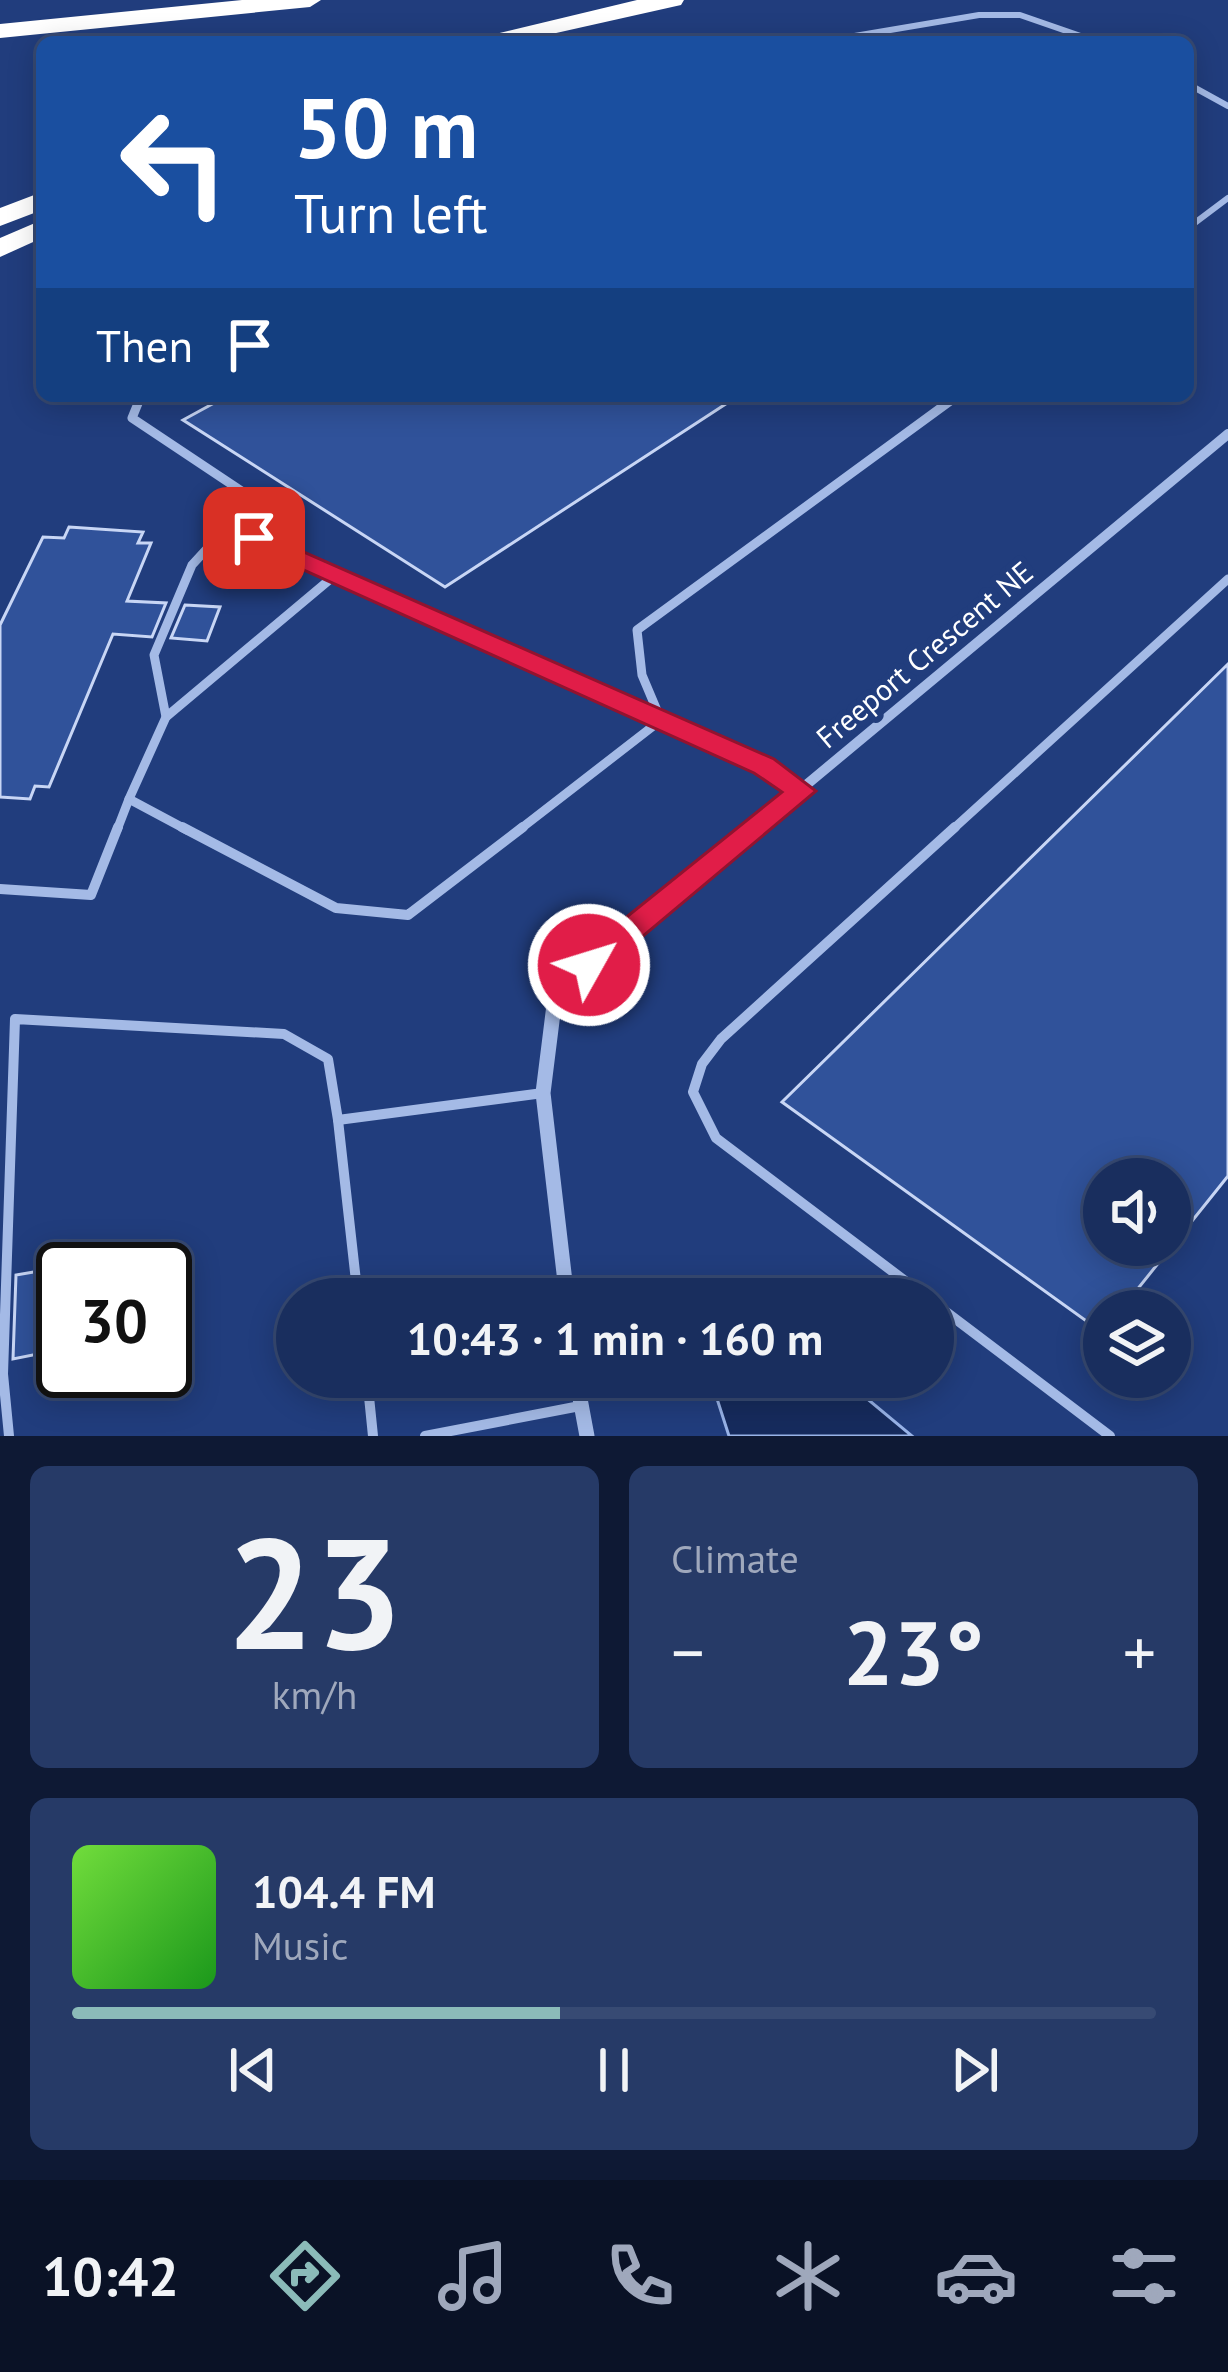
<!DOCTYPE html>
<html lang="en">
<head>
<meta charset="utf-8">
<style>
  body { margin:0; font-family:"PT Sans",sans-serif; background:#263a67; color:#f1f3f6; height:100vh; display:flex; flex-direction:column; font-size:45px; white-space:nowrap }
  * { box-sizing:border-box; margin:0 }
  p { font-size:39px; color:#9fa8bc }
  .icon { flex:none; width:66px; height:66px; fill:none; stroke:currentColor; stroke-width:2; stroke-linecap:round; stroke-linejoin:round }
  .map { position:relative; height:1436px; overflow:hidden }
  .side { display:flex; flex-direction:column; gap:30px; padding:30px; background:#0e1934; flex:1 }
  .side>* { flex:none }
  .hud { position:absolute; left:36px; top:36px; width:1158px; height:366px; border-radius:18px; box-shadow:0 6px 30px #0003,0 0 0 3px #374a73; background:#1a4fa0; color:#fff; overflow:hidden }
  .controls { position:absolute; left:1083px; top:1158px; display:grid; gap:24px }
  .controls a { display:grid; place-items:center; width:108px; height:108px; border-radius:50%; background:#192e5e; box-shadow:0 6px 30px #0003,0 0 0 3px #374a73; font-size:60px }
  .speed { position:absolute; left:36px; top:1242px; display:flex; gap:24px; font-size:60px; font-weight:700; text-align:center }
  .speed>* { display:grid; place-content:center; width:156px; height:156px; border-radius:50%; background:#192e5e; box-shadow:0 6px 30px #0003,0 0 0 3px #374a73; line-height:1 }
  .speed .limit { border:6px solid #111; border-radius:18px; background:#fff; color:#111 }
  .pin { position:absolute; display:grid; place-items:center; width:102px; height:102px; color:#fff; margin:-51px; border-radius:24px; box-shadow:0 6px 18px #0006 }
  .me { position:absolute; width:132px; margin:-66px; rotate:51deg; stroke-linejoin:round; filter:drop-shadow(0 0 9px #0008) }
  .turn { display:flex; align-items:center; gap:42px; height:252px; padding:0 60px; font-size:54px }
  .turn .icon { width:156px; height:156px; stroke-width:2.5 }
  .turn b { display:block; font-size:84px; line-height:102px }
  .then { display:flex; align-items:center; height:114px; padding:0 60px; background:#0003; gap:24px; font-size:45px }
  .big { font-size:90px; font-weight:700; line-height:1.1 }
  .side .widget { flex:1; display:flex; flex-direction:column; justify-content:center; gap:18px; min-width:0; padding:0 42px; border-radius:18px; background:#263a67 }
  .side .dial { align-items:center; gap:0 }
  .dial b { font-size:156px; line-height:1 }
  .song { display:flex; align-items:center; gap:36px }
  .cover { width:144px; height:144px; border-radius:18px; background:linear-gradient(135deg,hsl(100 70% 55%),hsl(120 70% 35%)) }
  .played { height:12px; border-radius:6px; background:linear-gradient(90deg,#8bbbb9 45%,#374a73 45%) }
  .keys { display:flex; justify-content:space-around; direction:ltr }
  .heat { display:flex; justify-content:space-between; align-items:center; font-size:66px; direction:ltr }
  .side .tiles { flex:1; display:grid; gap:30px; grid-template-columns:1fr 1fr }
  .widget:last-child { grid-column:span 2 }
  .trip { position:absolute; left:276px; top:1278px; width:678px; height:120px; border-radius:60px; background:#192e5e; box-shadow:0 6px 30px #0003,0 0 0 3px #374a73; font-weight:700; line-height:120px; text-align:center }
  .tab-bar { display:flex; height:192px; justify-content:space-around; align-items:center; background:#0a1226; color:#9fa8bc }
  .tab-bar .icon { width:84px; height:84px }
  .tab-bar .selected { color:#8bbbb9 }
  .tab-bar b { font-size:54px; color:#f1f3f6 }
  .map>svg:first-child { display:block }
  .water { fill:#162b5d; stroke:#98b3e8; stroke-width:3 }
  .building { fill:#30529a; stroke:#c8d6f5; stroke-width:3; fill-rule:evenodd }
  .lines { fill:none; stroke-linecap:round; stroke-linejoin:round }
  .service-far2 { stroke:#a4bae6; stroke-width:6 }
  .service-far1 { stroke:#a4bae6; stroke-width:9 }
  .service { stroke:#a4bae6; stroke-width:10 }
  .minor-far1 { stroke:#a4bae6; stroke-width:10 }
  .minor { stroke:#a4bae6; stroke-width:15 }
  .motorway { fill:#fff; fill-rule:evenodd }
  .route { fill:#e11d48; stroke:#92132f; stroke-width:3 }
  .labels { text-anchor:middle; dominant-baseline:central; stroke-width:12; stroke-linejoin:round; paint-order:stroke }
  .street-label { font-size:30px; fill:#fff; stroke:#213d7d }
</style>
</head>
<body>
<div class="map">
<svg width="1228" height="1436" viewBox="0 0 1228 1436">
  <rect width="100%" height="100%" fill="#213d7d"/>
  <!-- water -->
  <polygon class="water" points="710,1377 841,1377 912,1436 729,1436"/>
  <!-- building -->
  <g class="building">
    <polygon points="227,396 738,396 445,587 183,420"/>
    <polygon points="69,527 143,532 138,543 151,543 127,601 166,603 152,637 113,634 49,787 35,786 30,799 0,797 0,625 43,537 64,538"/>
    <polygon points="185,605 220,607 207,641 171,638"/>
    <path d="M 1228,664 L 1228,1176 L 1120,1311 L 1104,1311 L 1103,1333 L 782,1102 ZM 1104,1179 L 1170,1179 L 1170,1245 L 1104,1245 Z"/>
    <polygon points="63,1267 63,1349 13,1359 16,1275"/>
  </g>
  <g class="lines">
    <!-- service-far2 -->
    <g class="service-far2">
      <polyline points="819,42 979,15 1020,15 1098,42"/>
      <polyline points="1188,84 1228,106"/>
      <polyline points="1188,228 1228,198"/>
    </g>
    <!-- service-far1 -->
    <g class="service-far1">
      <polyline points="141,396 132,418 243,492 238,515 254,538 334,576"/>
      <polyline points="166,717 154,655 192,565 238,515"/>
      <polyline points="661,720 764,766 802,791"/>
      <polyline points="661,720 642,675 637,630 957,396"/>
      <polyline points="117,830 129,799"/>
      <polyline points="187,830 129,799 166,717 334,576 661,720"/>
      <polyline points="519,830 661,720"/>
      <polyline points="952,830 1228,579"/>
    </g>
    <!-- service -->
    <g class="service">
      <polyline points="182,827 336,908 408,915 523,827"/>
      <polyline points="0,889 91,895 118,827"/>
      <polyline points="338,1120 358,1299"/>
      <polyline points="929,1299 716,1138 693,1092 702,1064 721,1039 955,827"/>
      <polyline points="933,1302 1110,1436"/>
      <polyline points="367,1377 373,1436"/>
      <polyline points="9,1436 3,1374 15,1019 284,1034 328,1059 338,1120 543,1093"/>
      <polyline points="425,1436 580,1406"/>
    </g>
    <!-- minor-far1 -->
    <polyline class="minor-far1" points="752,830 1228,434"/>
    <!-- minor -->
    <g class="minor">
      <polyline points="567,1299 543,1093 554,1005 589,965 755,827"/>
      <polyline points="576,1377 587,1436"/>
    </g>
    <!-- motorway -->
    <g class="motorway">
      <polygon points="242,0 321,0 310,7 0,38 0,24"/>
      <polygon points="637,0 684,0 681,5 516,42 479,42 483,37"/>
      <polygon points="42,192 42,210 0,226 0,208"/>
      <polygon points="42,220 42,238 0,257 0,238"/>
    </g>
  </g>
  <!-- route -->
  <polygon class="route" points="254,530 774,759 816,791 599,973 578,973 573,965 578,956 782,792 754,773 246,544 242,538"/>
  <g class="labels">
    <!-- street labels -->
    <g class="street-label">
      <text transform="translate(924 654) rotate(-40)">Freeport Crescent NE</text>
    </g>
  </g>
</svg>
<div class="controls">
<a><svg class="icon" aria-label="sound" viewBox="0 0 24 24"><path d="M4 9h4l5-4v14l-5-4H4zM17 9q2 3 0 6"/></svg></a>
<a><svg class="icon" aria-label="layers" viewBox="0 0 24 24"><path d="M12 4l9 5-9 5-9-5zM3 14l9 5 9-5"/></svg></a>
</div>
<div class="speed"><div class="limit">30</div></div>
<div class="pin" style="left:254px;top:538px;background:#d93025"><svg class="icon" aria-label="arrive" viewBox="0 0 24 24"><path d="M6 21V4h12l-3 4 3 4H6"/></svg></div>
<svg class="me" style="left:589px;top:965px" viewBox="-20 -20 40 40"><circle r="17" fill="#e11d48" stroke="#fff" stroke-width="3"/><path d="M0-11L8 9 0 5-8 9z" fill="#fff"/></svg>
<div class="trip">10:43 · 1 min · 160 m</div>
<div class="hud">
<div class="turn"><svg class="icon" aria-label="left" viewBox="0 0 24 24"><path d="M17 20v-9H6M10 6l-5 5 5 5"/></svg><div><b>50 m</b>Turn left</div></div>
<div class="then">Then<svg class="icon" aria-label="arrive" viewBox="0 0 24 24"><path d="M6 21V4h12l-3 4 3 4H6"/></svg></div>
</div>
</div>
<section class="side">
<div class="tiles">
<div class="widget dial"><b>23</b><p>km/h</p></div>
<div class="widget"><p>Climate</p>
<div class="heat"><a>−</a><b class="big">23°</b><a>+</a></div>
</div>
<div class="widget">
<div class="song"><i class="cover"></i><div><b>104.4 FM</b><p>Music</p></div></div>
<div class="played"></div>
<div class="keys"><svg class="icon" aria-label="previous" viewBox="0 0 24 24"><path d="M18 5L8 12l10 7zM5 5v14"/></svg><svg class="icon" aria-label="pause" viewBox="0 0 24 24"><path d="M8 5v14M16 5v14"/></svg><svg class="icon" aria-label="next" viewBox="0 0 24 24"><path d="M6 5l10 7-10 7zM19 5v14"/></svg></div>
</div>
</div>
</section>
<nav class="tab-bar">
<b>10:42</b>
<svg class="icon selected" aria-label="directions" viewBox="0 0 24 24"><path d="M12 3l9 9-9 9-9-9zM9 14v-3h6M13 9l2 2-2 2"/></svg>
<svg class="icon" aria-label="music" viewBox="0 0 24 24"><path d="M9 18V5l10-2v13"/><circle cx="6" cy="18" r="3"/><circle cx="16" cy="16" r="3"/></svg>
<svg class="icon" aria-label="phone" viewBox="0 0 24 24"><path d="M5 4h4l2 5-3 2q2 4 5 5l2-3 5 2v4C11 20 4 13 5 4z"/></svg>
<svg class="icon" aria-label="climate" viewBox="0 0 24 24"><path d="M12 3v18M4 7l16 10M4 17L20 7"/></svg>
<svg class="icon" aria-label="car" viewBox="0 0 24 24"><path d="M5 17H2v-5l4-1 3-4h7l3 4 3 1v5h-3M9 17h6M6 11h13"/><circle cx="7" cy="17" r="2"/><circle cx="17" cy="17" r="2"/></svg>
<svg class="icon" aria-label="filters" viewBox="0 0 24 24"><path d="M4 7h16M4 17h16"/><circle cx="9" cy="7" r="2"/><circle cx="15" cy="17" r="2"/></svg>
</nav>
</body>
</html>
